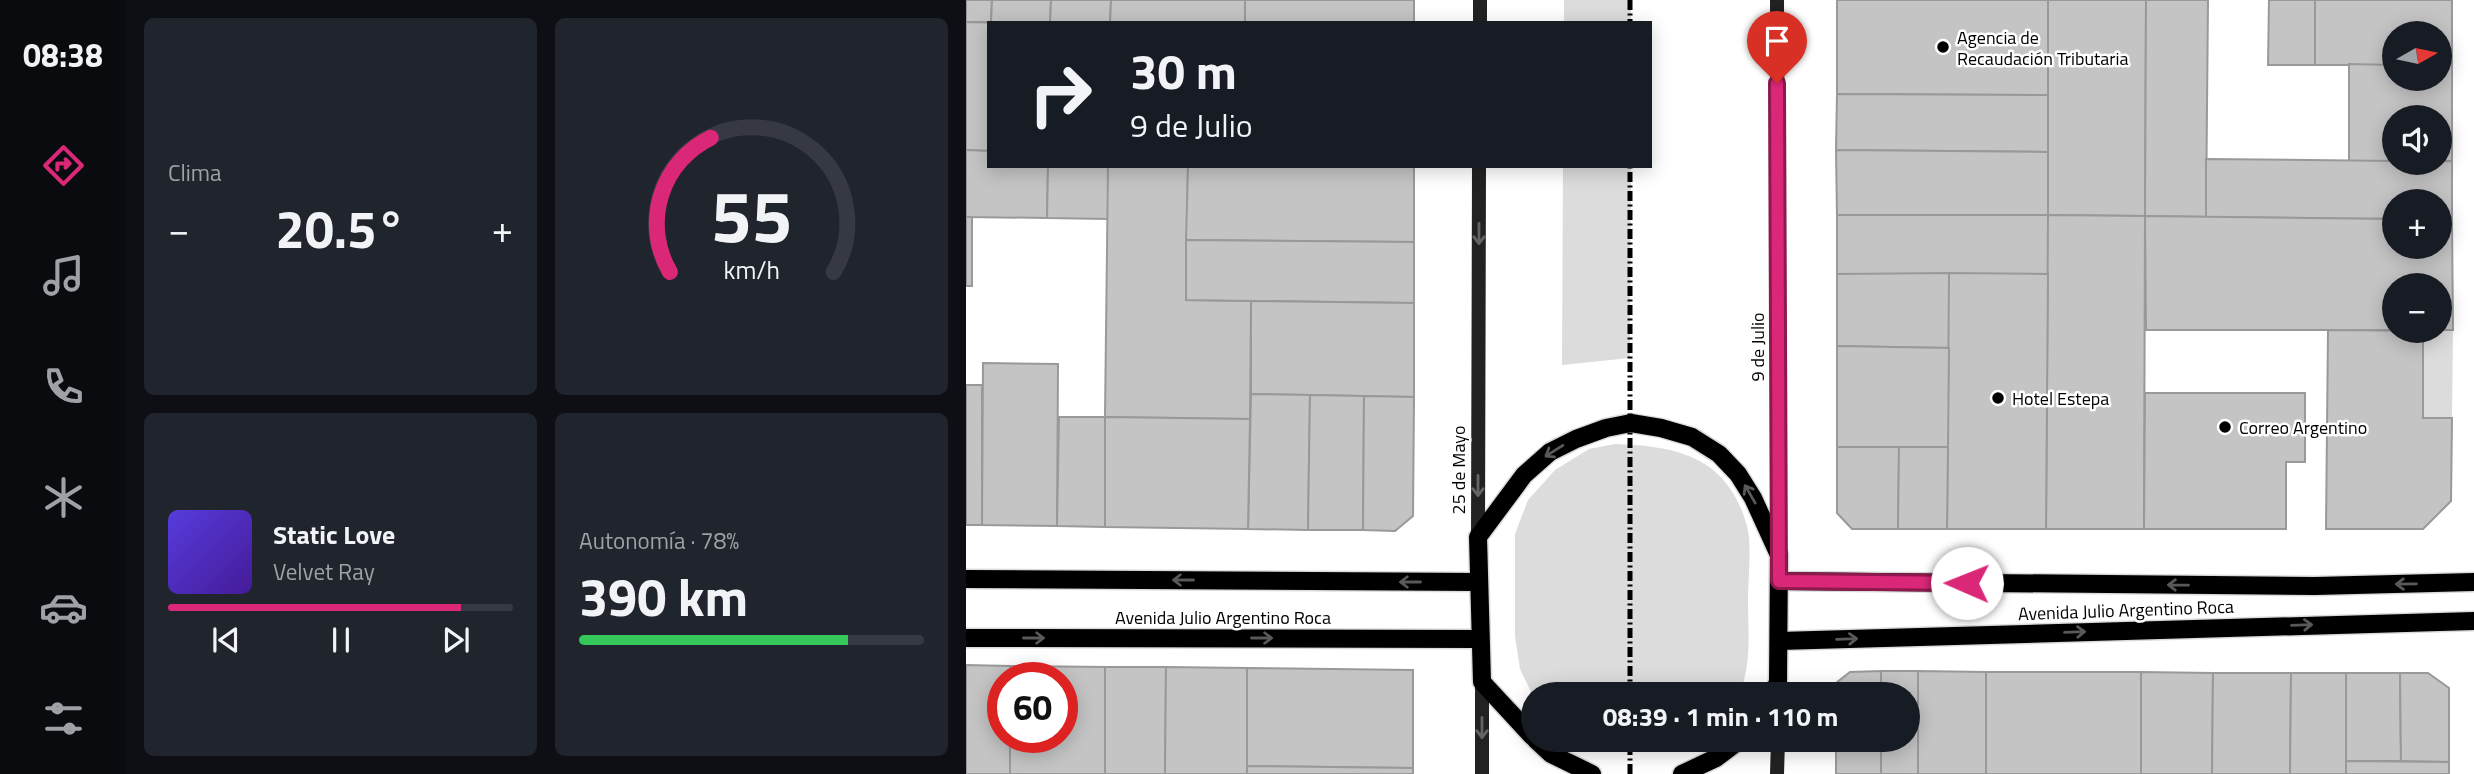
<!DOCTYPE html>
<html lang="es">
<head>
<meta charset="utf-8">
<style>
  body { margin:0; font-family:"Titillium Web",sans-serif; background:#20242c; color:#f1f3f6; height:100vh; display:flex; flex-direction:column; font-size:26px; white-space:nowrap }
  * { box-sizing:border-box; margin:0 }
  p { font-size:23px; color:#9ea1a6 }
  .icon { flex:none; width:38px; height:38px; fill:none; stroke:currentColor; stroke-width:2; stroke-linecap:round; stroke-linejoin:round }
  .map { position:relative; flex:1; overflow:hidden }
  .side { display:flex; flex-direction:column; gap:18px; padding:18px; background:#0d0f14; width:840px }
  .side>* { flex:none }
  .banner { position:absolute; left:21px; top:21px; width:665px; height:147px; border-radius:0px; box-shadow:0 4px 18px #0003; background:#171b24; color:#f1f3f6; overflow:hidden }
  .needle { width:46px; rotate:81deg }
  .tools { position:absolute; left:1416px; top:21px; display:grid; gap:14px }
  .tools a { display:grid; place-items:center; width:70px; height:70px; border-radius:50%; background:#171b24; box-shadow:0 4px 18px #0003; font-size:35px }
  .speed { position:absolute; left:21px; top:662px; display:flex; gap:14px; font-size:35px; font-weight:700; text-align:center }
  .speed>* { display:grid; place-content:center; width:91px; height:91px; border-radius:50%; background:#171b24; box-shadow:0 4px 18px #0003; line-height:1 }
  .speed .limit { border:10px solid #d22; background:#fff; color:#111 }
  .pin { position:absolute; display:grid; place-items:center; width:60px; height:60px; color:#fff; margin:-72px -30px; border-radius:50% 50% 50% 0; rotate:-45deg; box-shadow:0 0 7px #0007 }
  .pin .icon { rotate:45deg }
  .me { position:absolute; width:77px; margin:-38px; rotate:271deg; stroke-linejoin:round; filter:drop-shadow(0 0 5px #0008) }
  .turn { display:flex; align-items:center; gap:24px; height:147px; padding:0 28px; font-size:32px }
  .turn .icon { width:91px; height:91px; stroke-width:2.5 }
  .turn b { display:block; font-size:49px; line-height:60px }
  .big { font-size:52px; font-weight:700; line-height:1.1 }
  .side .tile { flex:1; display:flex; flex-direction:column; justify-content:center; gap:10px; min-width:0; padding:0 24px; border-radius:10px; background:#20242c }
  .side .dial { align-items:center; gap:0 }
  .dial svg { height:182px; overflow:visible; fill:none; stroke:#363941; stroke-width:7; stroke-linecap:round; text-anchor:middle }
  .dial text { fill:#f1f3f6; stroke:none }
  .song { display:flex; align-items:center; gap:21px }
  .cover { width:84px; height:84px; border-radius:10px; background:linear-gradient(135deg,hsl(250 70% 55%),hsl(260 70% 35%)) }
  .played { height:7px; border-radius:4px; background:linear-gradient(90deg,#db2777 85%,#363941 85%) }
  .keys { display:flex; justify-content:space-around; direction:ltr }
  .heat { display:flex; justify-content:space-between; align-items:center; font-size:38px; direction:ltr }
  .charge { height:10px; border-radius:5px; background:linear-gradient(90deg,#34c759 78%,#363941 0) }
  .side .tiles { flex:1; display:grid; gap:18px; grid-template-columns:repeat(2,1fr) }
  .trip { position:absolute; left:555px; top:682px; width:399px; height:70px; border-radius:35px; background:#171b24; box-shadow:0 4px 18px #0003; font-weight:700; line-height:70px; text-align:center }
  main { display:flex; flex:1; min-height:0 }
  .dock { display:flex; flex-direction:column; width:126px; justify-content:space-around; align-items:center; background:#090b0e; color:#9ea1a6 }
  .dock .icon { width:49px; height:49px }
  .dock .on { color:#db2777 }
  .dock b { font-size:32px; color:#f1f3f6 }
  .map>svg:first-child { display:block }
  .green { fill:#dcdcdc }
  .building { fill:#c4c4c4; stroke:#999; stroke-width:2 }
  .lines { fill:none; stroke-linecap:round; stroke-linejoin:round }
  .primary-casing { stroke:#dbdbdb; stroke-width:21 }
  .secondary { stroke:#222; stroke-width:14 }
  .primary { stroke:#000; stroke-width:18 }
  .rail { stroke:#000; stroke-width:5; stroke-dasharray:10 3.5 2 3.5; stroke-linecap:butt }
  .oneway { stroke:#646464 }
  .oneway2 { stroke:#595959 }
  .route-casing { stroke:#8e194d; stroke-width:18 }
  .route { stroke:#db2777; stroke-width:12 }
  .poi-dot { fill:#000; stroke:#fff; stroke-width:2.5 }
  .labels { text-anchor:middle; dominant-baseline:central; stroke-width:5; stroke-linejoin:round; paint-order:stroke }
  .poi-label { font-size:18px; fill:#000; stroke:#fff; text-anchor:start }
  .street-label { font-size:18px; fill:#000; stroke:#fff }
</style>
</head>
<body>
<main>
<nav class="dock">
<b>08:38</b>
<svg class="icon on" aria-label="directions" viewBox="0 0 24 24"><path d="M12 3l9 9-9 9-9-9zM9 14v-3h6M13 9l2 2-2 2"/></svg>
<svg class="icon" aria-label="music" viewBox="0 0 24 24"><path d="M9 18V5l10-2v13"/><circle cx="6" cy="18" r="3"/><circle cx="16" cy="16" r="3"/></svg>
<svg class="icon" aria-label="phone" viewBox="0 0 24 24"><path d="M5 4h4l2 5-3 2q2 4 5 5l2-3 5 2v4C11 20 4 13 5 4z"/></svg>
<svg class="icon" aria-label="climate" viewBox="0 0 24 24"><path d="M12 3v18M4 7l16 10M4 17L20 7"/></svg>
<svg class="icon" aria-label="car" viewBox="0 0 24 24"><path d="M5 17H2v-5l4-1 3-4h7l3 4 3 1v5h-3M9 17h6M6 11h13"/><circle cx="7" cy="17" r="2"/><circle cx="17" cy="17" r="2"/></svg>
<svg class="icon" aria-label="filters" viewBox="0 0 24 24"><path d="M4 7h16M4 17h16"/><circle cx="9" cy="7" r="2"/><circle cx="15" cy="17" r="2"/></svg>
</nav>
<section class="side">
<div class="tiles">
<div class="tile"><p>Clima</p>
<div class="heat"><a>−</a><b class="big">20.5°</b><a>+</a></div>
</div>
<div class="tile dial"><svg viewBox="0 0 100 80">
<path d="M14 69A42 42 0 1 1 86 69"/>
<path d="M14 69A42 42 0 0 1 32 10" stroke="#db2777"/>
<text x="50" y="56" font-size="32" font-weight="700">55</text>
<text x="50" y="72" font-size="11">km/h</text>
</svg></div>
<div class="tile">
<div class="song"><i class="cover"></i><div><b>Static Love</b><p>Velvet Ray</p></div></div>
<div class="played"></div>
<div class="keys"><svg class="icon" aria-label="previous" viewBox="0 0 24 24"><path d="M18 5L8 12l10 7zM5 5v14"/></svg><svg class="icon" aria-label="pause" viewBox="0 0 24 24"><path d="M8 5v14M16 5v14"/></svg><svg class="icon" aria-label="next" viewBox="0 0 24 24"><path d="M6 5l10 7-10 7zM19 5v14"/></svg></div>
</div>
<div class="tile"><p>Autonomía · 78%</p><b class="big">390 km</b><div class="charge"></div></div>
</div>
</section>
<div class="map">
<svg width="1508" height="774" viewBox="0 0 1508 774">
  <rect width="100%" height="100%" fill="#fff"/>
  <!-- green -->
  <g class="green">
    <rect x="598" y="0" width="67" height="23"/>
    <polygon points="597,166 665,166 664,358 596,365"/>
    <polygon points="1487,330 1486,418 1457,418 1457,331"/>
    <path d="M 649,444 C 712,446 762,457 781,526 C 786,543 782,581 782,600 C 782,632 786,665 773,695 L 567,696 L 554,669 L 549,636 L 549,534 L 562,500 L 589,470 L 623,449 Z"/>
    <path d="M 610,740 L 719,740 C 683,750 646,757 610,740 Z"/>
  </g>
  <!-- building -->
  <g class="building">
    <polygon points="0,0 26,0 25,22 0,22"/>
    <polygon points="26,0 85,0 84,23 25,22"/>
    <polygon points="85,0 145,0 144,23 84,23"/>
    <polygon points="145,0 279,0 279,23 144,23"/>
    <rect x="279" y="0" width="169" height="23"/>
    <polygon points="871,0 1082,0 1082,95 871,94"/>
    <polygon points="1082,0 1180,0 1179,216 1082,215"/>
    <polygon points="1180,0 1242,0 1240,217 1179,216"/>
    <polygon points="1303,0 1349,0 1349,65 1302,65"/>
    <polygon points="1349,0 1486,0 1486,65 1474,65 1474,33 1428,33 1428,65 1349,65"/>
    <polygon points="0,22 40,23 23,23 23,151 0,150"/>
    <polygon points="1383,64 1428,65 1428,79 1474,79 1474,65 1486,65 1486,161 1474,161 1474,117 1428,117 1428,161 1383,161"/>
    <polygon points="871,94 1082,95 1082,152 870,150"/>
    <polygon points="0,150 23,151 23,166 82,166 81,218 0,217"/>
    <polygon points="870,150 1082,152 1082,215 871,215"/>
    <polygon points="1240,159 1428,161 1428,163 1486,161 1486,220 1474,220 1474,201 1428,201 1428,219 1240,217"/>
    <polygon points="82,166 142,166 142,219 81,218"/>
    <polygon points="142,166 222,166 220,300 285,301 284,419 139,417"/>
    <polygon points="222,166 448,166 448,242 220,240"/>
    <rect x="871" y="215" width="211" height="59"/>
    <polygon points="1082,215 1179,216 1178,529 1080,529"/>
    <polygon points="1179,216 1428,219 1428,247 1474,247 1474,220 1486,220 1487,330 1474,330 1474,285 1428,285 1428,330 1180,330"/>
    <rect x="0" y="217" width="6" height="69"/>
    <polygon points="220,240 448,242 448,303 220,300"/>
    <polygon points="983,273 983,348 871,346 871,274"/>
    <polygon points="983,273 1082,274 1080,529 981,529"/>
    <polygon points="285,301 448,303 448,397 285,394"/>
    <polygon points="1362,330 1457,331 1457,418 1486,418 1485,501 1457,529 1360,529"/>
    <polygon points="871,346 983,348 982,447 871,447"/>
    <polygon points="17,363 92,364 91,526 16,525"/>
    <rect x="0" y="385" width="16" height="140"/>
    <polygon points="1179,393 1339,393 1339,462 1320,462 1320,529 1178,529"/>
    <polygon points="285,394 344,395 342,530 282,529"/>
    <polygon points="344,395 398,396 397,530 342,530"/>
    <polygon points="398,396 448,397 447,516 429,531 397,530"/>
    <polygon points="93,417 139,417 139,527 91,526"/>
    <polygon points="139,417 284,419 282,529 139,527"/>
    <polygon points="871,447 933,447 932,529 886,529 871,513"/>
    <polygon points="933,447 982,447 981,529 932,529"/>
    <polygon points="0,665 44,666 44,677 37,677 37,737 44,737 44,774 0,774"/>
    <polygon points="44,666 139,667 139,774 44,774 44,737 96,737 96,677 44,677"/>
    <polygon points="139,667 200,667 199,774 139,774"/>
    <polygon points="200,667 281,668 281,774 199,774"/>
    <polygon points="281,668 447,670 447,768 281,766"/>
    <polygon points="915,671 915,695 870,695 870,683 884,672"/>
    <polygon points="915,671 952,671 952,774 915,774 915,740 942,740 942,695 915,695"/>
    <polygon points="952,671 1020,672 1020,774 952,774"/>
    <rect x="1020" y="672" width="155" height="102"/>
    <polygon points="1175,672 1247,673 1246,774 1175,774"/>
    <polygon points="1247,673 1325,673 1324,774 1246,774"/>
    <polygon points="1325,673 1380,673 1380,774 1324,774"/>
    <polygon points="1380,673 1434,673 1435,761 1380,761"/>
    <polygon points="1434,673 1462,673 1483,688 1483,762 1435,761"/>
    <rect x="870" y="740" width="45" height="34"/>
    <polygon points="1380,761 1483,762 1483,774 1380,774"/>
    <polygon points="281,766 447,768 447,774 281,774"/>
  </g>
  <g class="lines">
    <!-- primary casing -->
    <g class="primary-casing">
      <g id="primary">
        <polyline points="0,579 513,582"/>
        <polyline points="813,581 1349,586 1508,582"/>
        <polyline points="0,638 514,639"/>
        <polyline points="813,641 1508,621"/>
        <polyline points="567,737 516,682 512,537 558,475 584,452 610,439 640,428 665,423 695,428 726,437 753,454 772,474 787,498 813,555 812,682 806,695"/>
        <polyline points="570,740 585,754 626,774"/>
        <polyline points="716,774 750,758 774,740"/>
      </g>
    </g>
    <!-- secondary -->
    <g class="secondary">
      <polyline points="811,0 813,554"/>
      <polyline points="514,23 514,0"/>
      <polyline points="512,537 513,166"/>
      <polyline points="516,774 516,682"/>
      <polyline points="811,774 812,740"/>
    </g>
    <!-- primary -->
    <use href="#primary" class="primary"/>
    <!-- rail -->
    <g class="rail">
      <polyline points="664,0 664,23"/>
      <polyline points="664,695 664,166"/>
      <polyline points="664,774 664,740"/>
    </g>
  </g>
  <!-- one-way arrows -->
  <defs><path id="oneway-shaft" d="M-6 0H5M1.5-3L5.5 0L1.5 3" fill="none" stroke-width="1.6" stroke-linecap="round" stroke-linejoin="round" transform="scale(1.75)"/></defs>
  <g class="oneway">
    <use href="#oneway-shaft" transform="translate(513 234) rotate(90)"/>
    <use href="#oneway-shaft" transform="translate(512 486) rotate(90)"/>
    <use href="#oneway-shaft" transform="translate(516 728) rotate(90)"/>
  </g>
  <g class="oneway2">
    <use href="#oneway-shaft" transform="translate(588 451) rotate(148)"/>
    <use href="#oneway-shaft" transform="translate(784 494) rotate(-120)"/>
    <use href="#oneway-shaft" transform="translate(217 580) rotate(-180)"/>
    <use href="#oneway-shaft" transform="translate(444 582) rotate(-180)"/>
    <use href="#oneway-shaft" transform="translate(1440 584) rotate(179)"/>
    <use href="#oneway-shaft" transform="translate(1212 585) rotate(-179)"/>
    <use href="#oneway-shaft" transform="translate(1336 625) rotate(-2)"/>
    <use href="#oneway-shaft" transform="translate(1109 632) rotate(-2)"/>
    <use href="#oneway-shaft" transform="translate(68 638)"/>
    <use href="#oneway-shaft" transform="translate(296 638)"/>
    <use href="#oneway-shaft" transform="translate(881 639) rotate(-2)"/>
  </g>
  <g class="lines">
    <!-- route casing -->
    <g class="route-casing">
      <polyline id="route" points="811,83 813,581 1001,583"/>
    </g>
    <!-- route -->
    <use href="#route" class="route"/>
  </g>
  <!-- markers -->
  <g class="poi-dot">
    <circle cx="977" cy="47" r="7"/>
    <circle cx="1032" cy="398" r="7"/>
    <circle cx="1259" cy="427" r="7"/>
  </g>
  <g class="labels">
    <!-- poi labels -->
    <g class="poi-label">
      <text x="991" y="37">Agencia de<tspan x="991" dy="21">Recaudación Tributaria</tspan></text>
      <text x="1046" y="398">Hotel Estepa</text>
      <text x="1273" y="427">Correo Argentino</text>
    </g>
    <!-- street labels -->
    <g class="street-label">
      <text transform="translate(791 347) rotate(-90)">9 de Julio</text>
      <text transform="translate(492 470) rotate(-90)">25 de Mayo</text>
      <text transform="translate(1160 610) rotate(-2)">Avenida Julio Argentino Roca</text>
      <text x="257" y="617">Avenida Julio Argentino Roca</text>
    </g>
  </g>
</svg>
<div class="tools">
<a><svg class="needle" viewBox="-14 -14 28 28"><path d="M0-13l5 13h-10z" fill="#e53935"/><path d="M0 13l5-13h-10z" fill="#9ea1a6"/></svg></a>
<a><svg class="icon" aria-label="sound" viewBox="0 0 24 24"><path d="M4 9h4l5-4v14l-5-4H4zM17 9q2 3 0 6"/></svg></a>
<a>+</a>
<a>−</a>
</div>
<div class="speed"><div class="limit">60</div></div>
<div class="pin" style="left:811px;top:83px;background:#d93025"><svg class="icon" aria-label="arrive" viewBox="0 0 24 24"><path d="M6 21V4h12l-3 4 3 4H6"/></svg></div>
<svg class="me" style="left:1001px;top:583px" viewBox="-20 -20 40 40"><circle r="19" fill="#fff"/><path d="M0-13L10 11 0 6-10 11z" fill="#db2777"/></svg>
<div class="trip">08:39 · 1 min · 110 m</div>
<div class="banner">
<div class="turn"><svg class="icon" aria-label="right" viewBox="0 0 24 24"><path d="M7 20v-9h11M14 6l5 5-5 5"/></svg><div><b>30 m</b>9 de Julio</div></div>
</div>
</div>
</main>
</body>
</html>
